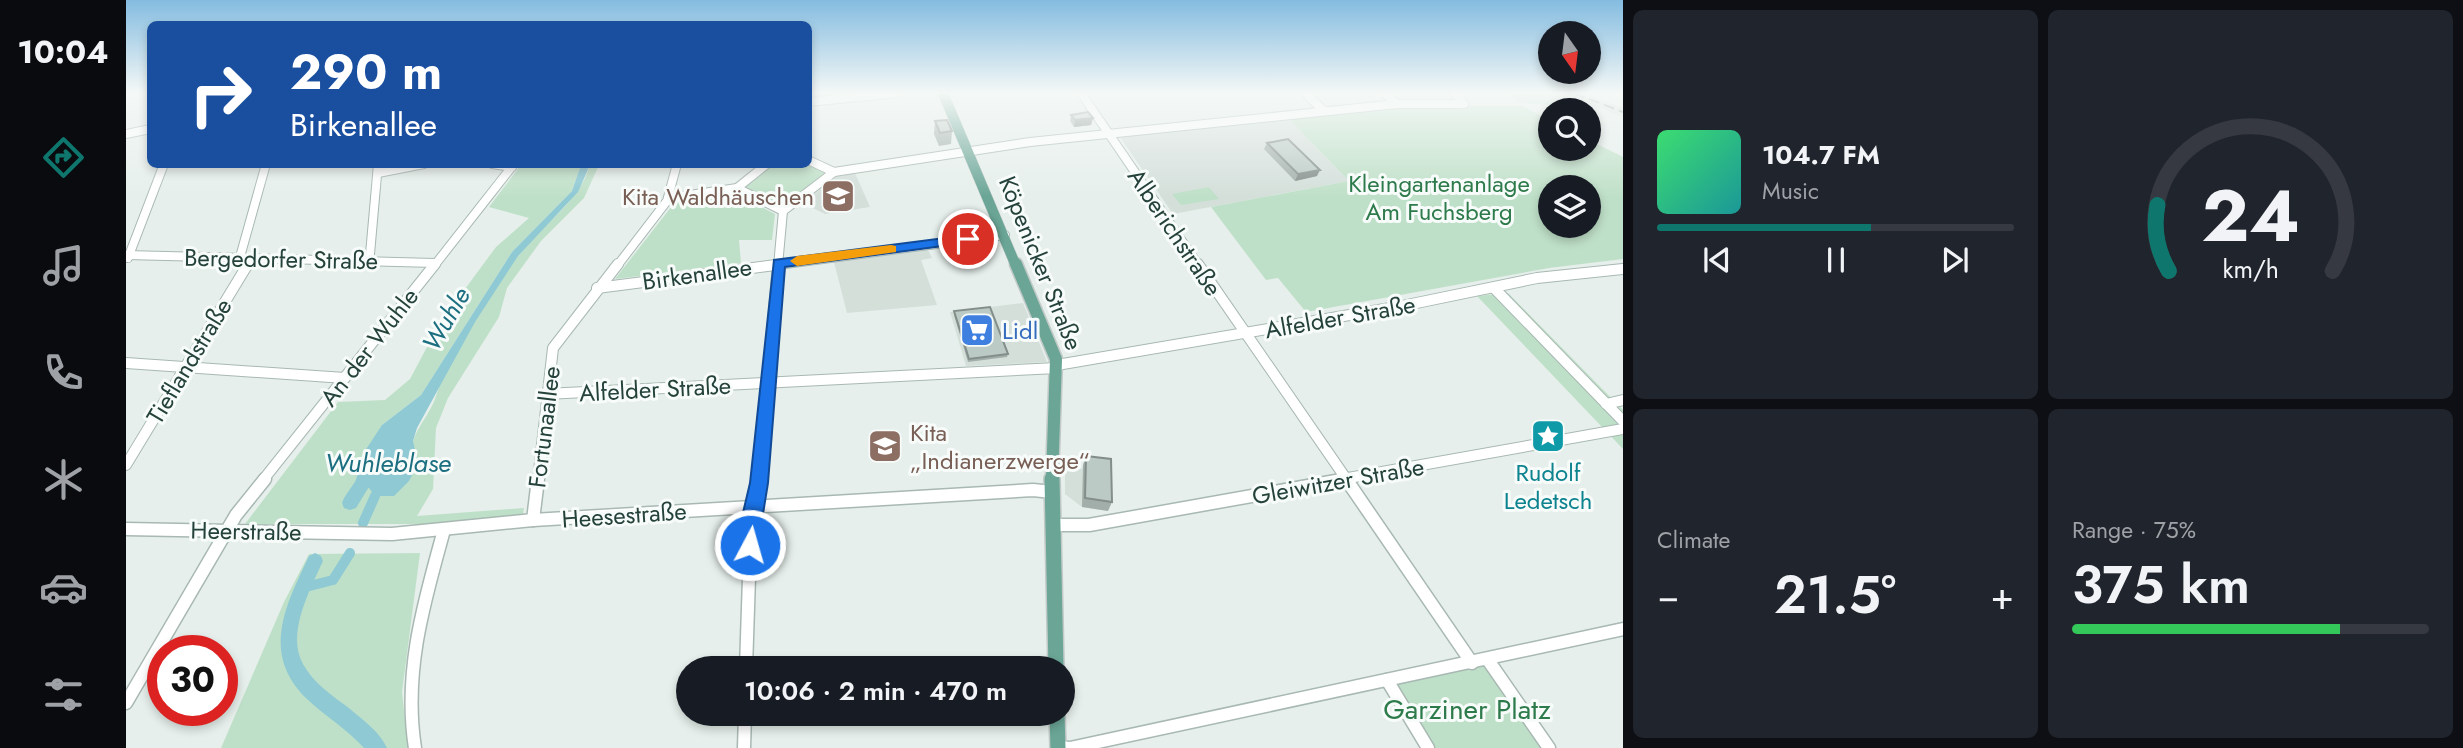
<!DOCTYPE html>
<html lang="en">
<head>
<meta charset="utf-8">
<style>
  body { margin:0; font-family:Jost,sans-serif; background:#20242c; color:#f1f3f6; height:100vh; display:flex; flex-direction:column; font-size:26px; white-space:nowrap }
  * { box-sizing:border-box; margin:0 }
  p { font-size:23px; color:#9ea1a6 }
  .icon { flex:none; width:38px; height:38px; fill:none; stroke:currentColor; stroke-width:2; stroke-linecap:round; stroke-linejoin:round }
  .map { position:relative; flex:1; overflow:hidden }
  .sheet { display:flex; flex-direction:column; gap:10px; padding:10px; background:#0d0f14; width:840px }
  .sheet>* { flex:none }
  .banner { position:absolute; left:21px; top:21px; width:665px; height:147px; border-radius:10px; box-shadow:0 4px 10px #0003; background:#1a4fa0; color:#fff; overflow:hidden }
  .needle { width:46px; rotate:166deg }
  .fabs { position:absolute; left:1412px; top:21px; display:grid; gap:14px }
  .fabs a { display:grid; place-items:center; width:63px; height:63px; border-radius:50%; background:#171b24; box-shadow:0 4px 10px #0003; font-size:35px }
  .speed { position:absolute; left:21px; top:635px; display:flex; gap:14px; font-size:35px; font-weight:700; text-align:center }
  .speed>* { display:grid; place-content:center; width:91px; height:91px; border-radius:50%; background:#171b24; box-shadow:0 4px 10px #0003; line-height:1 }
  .speed .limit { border:10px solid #d22; background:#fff; color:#111 }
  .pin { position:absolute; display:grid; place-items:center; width:60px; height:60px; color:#fff; margin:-30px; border:4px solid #fff; border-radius:50%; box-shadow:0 2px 7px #0007 }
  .me { position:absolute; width:77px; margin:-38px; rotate:6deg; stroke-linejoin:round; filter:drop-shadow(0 0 5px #0008) }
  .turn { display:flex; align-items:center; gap:24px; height:147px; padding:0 28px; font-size:32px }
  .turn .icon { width:91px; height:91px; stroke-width:2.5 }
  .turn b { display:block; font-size:49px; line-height:60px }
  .big { font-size:52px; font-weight:600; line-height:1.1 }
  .sheet .tile { flex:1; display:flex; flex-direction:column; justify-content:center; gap:10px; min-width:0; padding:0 24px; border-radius:10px; background:#20242c }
  .sheet .dial { align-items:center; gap:0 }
  .dial svg { height:182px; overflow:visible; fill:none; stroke:#363941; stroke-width:7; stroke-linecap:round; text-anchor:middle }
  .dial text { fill:#f1f3f6; stroke:none }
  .song { display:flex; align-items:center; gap:21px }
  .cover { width:84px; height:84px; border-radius:10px; background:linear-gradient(135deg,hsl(140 70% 55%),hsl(180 70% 35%)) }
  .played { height:7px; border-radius:4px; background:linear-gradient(90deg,#0f766e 60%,#363941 60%) }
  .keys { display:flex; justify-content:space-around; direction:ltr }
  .heat { display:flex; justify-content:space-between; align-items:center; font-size:38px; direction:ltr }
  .charge { height:10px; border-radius:5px; background:linear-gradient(90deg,#34c759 75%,#363941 0) }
  .sheet .tiles { flex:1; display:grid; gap:10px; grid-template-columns:repeat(2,1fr) }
  .trip { position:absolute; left:550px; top:656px; width:399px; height:70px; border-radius:35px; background:#171b24; box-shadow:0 4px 10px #0003; font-weight:600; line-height:70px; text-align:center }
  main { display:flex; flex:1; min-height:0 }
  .menu { display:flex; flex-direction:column; width:126px; justify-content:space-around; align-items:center; background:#090b0e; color:#9ea1a6 }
  .menu .icon { width:49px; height:49px }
  .menu .current { color:#0f766e }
  .menu b { font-size:32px; color:#f1f3f6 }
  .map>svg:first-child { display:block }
  .built { fill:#d4dfda }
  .green { fill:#bfe0c8; fill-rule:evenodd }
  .water { fill:#8ec9d4 }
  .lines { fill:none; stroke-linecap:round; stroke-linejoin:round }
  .canal { stroke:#8ec9d4; stroke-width:10 }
  .river { fill:#8ec9d4; fill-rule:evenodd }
  .minor-far2-casing { stroke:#a8b8b2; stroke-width:10 }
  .minor-far1-casing { stroke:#a8b8b2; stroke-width:12 }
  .minor-casing { stroke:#a8b8b2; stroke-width:15 }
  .major-far2-casing { stroke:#c2cac8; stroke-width:11 }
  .major-far1-casing { stroke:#c2cac8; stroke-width:15 }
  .major-casing { stroke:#c2cac8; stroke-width:18 }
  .minor-far2 { stroke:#fff; stroke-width:8 }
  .minor-far1 { stroke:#fff; stroke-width:10 }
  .minor { stroke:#fff; stroke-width:12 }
  .major-far2 { stroke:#6aa596; stroke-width:10 }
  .major-far1 { stroke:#6aa596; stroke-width:12 }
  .major { stroke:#6aa596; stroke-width:15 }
  .rail { stroke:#5f7d75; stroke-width:2; stroke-dasharray:11 5; stroke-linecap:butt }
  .wall { fill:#a1aea9 }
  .shaded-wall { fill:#838d89 }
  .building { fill:#bbcac4; stroke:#838d89; stroke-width:2 }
  .route { fill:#1a73e8; stroke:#114b97; stroke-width:2 }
  .slow { fill:#f59e0b }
  .labels { text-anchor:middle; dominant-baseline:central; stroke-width:6; stroke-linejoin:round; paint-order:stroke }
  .park-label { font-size:24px; fill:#2d7a4b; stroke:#f7fbf9 }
  .education-label { font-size:24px; fill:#785e54; stroke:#f7fbf9; text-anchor:end }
  .street-label { font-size:24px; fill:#24423a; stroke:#f7fbf9 }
  .shop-label { font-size:24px; fill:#366cbe; stroke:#f7fbf9; text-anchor:start }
  .culture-label { font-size:24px; fill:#0d838f; stroke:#f7fbf9 }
  .water-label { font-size:26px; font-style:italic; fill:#1c6f80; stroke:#f7fbf9 }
  .near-park-label { font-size:28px; fill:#2d7a4b; stroke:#f7fbf9 }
</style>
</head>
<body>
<main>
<nav class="menu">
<b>10:04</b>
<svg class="icon current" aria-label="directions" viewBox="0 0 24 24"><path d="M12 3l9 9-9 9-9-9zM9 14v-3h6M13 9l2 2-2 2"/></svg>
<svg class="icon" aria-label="music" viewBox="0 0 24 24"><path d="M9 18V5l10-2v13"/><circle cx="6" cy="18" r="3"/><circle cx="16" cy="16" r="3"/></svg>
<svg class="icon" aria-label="phone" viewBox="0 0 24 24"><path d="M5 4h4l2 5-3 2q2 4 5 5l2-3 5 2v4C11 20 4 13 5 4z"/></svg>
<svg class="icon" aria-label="climate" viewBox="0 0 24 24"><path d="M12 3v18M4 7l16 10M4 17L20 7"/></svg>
<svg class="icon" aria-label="car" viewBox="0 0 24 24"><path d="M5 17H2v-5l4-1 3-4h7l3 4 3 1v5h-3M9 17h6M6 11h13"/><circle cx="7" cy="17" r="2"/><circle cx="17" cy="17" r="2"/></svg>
<svg class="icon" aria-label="filters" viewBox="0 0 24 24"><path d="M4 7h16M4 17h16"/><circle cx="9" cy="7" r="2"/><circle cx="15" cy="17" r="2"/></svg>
</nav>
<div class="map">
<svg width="1497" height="748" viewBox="0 0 1497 748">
  <rect width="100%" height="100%" fill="#e6efeb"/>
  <!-- built -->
  <g class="built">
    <polygon points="1436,93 1457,93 1497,108 1497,117"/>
    <polygon points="1164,120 1223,181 1047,214 994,137"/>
    <polygon points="729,173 744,207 699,214 677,203 711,176"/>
    <polygon points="802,250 806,258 795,260 811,305 721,313 708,262"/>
    <polygon points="897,303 921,362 840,366 824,312"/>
    <polygon points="957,465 982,469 982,511 956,507 939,494 939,466 956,469"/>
  </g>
  <!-- green -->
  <g class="green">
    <polygon points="1380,93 1436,93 1463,108 1394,103"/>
    <path d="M 1270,106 L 1396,106 L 1424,120 L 1424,149 L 1463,149 L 1463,140 L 1497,157 L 1497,259 L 1423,268 L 1180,312 L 1152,278 L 1140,280 L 1085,207 L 1223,181 L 1162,118 ZM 1424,187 L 1463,187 L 1463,226 L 1424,226 Z"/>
    <polygon points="682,164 701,171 700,175 659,207 653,208 616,186 646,165"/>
    <path d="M 395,165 L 455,165 L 446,191 L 386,252 L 295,395 L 256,425 L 287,441 C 292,426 304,413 309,399 C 323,357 364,293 392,256 C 414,226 454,202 464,165 L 473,165 L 458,198 L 415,241 L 381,288 L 373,317 L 322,398 L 310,428 L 307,489 L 291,516 L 398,508 L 397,514 L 305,524 L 119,524 L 212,402 L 259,400 L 284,379 L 301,347 L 317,329 L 339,289 L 370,247 L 403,218 L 363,207 Z"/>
    <polygon points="1083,187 1093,199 1055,205 1046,194"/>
    <polygon points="609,193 649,214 646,240 613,240 615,263 489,279 549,202"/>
    <polygon points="1382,293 1497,410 1497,449 1351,296"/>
    <polygon points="294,553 276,692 282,748 95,748 158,602 183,554"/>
    <polygon points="1356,665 1362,668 1418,748 1306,748 1268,685"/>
  </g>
  <!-- water -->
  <polygon class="water" points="455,165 464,165 452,192 392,256 349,322 291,428 287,441 292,464 283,481 268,496 249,496 243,488 228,486 239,451 256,425 295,395 386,252 446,191"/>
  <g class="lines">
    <!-- canal -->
    <g class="canal">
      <polyline points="237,523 249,496"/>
      <polyline points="176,588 207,580 224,553"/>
    </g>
    <!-- river -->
    <g class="river">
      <polygon points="244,465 249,467 252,472 249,477 230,508 224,510 218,508 216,503 218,498 239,467"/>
      <path d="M 189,553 L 195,556 L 197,561 C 184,590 160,633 177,664 C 187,683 207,696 224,709 C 237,720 254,732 261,748 L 238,748 C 221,729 199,716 181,699 C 134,653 160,605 183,556 Z"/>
    </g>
    <!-- minor-far2 casing -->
    <g class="minor-far2-casing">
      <g id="minor-far2">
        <polyline points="955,93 1073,266"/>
        <polyline points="1179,93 1198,111"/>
        <polyline points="1258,93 1271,104"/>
        <polyline points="1329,93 1338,104"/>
        <polyline points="682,102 772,93"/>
        <polyline points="0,134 24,129"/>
        <polyline points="366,164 386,167"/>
        <polyline points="641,164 611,188 657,211"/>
        <polyline points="708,172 904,142 1271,104 1338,104"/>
        <polyline points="252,173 298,164"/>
        <polyline points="543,198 611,188"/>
        <polyline points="657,211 708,172 682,160"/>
        <polyline points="0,255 309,263"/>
        <polyline points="114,257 140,164"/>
        <polyline points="2,258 38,164"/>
        <polyline points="240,261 244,254 252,164"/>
        <polyline points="121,266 126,258"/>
        <polyline points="308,266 388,164"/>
        <polyline points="491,266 541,201 551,164"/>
        <polyline points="644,266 879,235"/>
        <polyline points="652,266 657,211"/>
      </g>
    </g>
    <!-- minor-far1 casing -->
    <g class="minor-far1-casing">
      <g id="minor-far1">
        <polyline points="1072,264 1221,480"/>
        <polyline points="471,288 657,264"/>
        <polyline points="1368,288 1497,421"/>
        <polyline points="0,363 219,378"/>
        <polyline points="931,365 1276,306 1411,278 1497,269"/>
        <polyline points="420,394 931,368"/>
        <polyline points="1480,404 1497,400"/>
        <polyline points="0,465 122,264"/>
        <polyline points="137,480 309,264"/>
        <polyline points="412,480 427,348 492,264"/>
        <polyline points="633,480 652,264"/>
        <polyline points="1211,480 1497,429"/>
      </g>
    </g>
    <!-- minor casing -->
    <g class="minor-casing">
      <g id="minor">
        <polyline points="1220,479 1346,663"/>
        <polyline points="407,520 412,479"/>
        <polyline points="926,525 963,525 1221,479"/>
        <polyline points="0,529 266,534 407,520 907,490 926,492"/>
        <polyline points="1362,660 1423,748"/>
        <polyline points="620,668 625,517 633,479"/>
        <polyline points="1261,680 1302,748"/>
        <polyline points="0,703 110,515 139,479"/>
        <polyline points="932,747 944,748 1497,629"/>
        <path d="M 289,748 C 277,672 298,602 318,530"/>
        <polyline points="618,748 619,714"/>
      </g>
    </g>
    <!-- major-far2 casing -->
    <g class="major-far2-casing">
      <polyline id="major-far2" points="817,93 890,266"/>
    </g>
    <!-- major-far1 casing -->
    <g class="major-far1-casing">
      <polyline id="major-far1" points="890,264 930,359 926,480"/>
    </g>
    <!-- major casing -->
    <g class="major-casing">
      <g id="major">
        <polyline points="926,479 930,668"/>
        <polyline points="931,714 932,748"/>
      </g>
    </g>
    <!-- minor-far2 -->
    <use href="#minor-far2" class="minor-far2"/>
    <!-- minor-far1 -->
    <use href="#minor-far1" class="minor-far1"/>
    <!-- minor -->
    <use href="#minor" class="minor"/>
    <!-- major-far2 -->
    <use href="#major-far2" class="major-far2"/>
    <!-- major-far1 -->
    <use href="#major-far1" class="major-far1"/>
    <!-- major -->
    <use href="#major" class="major"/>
    <!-- rail -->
    <polyline class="rail" points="1448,93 1497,112"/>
  </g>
  <!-- wall -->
  <g class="wall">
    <polygon points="945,115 967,118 965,125 948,127 944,121"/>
    <polygon points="809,121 826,131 825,144 813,146 808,134"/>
    <polygon points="1141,143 1191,176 1169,181 1138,149"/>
    <polygon points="828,311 882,354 881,357 842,362 828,315"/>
    <polygon points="746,436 772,444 772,450 746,451"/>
    <polygon points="960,456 986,502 982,511 956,507 957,465"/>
  </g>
  <!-- shaded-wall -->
  <g class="shaded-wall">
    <polygon points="967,118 965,125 948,127 949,120"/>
    <polygon points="1194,170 1191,176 1169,181 1172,174"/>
  </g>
  <!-- building -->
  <g class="building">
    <polygon points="962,112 967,118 949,120 945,115"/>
    <polygon points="821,120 826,131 814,133 809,121"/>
    <polygon points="1162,139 1194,170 1172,174 1141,143"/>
    <polygon points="864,307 882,354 843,359 828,311"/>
    <polygon points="771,435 772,444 746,445 746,436"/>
    <polygon points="960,456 985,459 986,502 959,498"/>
  </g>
  <!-- sky -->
  <linearGradient id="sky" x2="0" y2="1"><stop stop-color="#84bce0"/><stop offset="0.47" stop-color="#f4f8f6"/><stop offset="1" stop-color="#f4f8f6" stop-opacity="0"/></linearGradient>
  <rect width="1497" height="197" fill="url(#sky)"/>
  <!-- route -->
  <polygon class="route" points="842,235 849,239 847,242 659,267 642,483 631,551 624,553 617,551 616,517 624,483 648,260"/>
  <!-- slow -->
  <polygon class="slow" points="765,245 770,246 770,252 671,266 664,261 671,256"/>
  <!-- icons -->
  <defs>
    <g id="school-square" transform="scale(1.75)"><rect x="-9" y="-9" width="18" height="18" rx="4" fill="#8d6e63" stroke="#f7fbf9"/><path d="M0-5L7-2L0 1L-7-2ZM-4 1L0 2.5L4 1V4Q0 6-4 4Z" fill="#fff"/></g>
    <g id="supermarket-square" transform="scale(1.75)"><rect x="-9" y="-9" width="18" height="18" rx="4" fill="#3f7fe0" stroke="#f7fbf9"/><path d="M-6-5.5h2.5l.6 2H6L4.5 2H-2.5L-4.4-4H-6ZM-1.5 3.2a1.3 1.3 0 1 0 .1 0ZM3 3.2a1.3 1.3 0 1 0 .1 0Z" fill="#fff"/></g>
    <g id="sight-square" transform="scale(1.75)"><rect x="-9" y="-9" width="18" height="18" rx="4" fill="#0f9aa8" stroke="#f7fbf9"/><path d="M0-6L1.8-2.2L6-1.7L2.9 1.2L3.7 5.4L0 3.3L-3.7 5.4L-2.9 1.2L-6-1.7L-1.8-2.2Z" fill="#fff"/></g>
  </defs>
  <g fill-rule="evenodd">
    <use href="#school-square" x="712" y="196"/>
    <use href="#supermarket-square" x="851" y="330"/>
    <use href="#sight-square" x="1422" y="436"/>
    <use href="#school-square" x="759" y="446"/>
  </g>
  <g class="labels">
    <!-- park labels -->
    <g class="park-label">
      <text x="1313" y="183">Kleingartenanlage<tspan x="1313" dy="28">Am Fuchsberg</tspan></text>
    </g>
    <!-- education labels -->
    <g class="education-label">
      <text x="688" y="196">Kita Waldhäuschen</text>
      <text x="784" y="432" text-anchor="start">Kita<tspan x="784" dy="28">„Indianerzwerge“</tspan></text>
    </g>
    <!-- street labels -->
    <g class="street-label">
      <text transform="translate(1049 232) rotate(56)">Alberichstraße</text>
      <text transform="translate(155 259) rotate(1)">Bergedorfer Straße</text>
      <text transform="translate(915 263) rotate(68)">Köpenicker Straße</text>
      <text transform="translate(571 274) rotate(-8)">Birkenallee</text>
      <text transform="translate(1214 317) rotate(-10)">Alfelder Straße</text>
      <text transform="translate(243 347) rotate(-52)">An der Wuhle</text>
      <text transform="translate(63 361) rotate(-59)">Tieflandstraße</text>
      <text transform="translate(529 389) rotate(-3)">Alfelder Straße</text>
      <text transform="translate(418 427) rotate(-83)">Fortunaallee</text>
      <text transform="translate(1212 481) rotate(-10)">Gleiwitzer Straße</text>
      <text transform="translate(498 515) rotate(-4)">Heesestraße</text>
      <text transform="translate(120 531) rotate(1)">Heerstraße</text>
    </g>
    <!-- shop labels -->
    <g class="shop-label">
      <text x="876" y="330">Lidl</text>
    </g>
    <!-- culture labels -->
    <g class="culture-label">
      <text x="1422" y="472">Rudolf<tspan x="1422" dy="28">Ledetsch</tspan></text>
    </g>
    <!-- water labels -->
    <g class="water-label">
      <text transform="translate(320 319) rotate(-60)">Wuhle</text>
      <text x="262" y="463">Wuhleblase</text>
    </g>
    <!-- near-park labels -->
    <g class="near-park-label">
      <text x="1341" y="709">Garziner Platz</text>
    </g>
  </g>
</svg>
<div class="fabs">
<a><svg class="needle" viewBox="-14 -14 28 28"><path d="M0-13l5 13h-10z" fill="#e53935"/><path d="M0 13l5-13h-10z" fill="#9ea1a6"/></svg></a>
<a><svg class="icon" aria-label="search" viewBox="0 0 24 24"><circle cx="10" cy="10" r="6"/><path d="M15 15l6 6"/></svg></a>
<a><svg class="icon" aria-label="layers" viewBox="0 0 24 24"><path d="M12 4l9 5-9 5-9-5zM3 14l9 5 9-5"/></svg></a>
</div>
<div class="speed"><div class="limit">30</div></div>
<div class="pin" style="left:842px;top:239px;background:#d93025"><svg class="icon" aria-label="arrive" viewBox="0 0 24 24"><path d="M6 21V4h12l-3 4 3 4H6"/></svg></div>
<svg class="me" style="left:624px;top:545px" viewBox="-20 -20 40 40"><circle r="17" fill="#1a73e8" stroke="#fff" stroke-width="3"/><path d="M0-11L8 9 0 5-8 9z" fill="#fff"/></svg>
<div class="trip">10:06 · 2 min · 470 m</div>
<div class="banner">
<div class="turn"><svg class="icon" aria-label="right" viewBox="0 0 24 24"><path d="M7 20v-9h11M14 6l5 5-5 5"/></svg><div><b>290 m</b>Birkenallee</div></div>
</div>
</div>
<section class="sheet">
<div class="tiles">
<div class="tile">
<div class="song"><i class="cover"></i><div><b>104.7 FM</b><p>Music</p></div></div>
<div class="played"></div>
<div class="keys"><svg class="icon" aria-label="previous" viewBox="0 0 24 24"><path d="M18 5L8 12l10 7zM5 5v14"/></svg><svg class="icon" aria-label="pause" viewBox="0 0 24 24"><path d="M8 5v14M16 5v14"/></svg><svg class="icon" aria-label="next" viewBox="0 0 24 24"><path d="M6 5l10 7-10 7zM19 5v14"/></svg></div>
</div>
<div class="tile dial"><svg viewBox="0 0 100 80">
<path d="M14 69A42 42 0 1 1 86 69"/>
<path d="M14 69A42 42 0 0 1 9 40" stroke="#0f766e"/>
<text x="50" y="56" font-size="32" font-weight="700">24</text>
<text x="50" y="72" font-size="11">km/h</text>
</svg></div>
<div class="tile"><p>Climate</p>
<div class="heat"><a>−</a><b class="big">21.5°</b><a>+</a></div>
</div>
<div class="tile"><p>Range · 75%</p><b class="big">375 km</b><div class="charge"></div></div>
</div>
</section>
</main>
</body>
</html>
